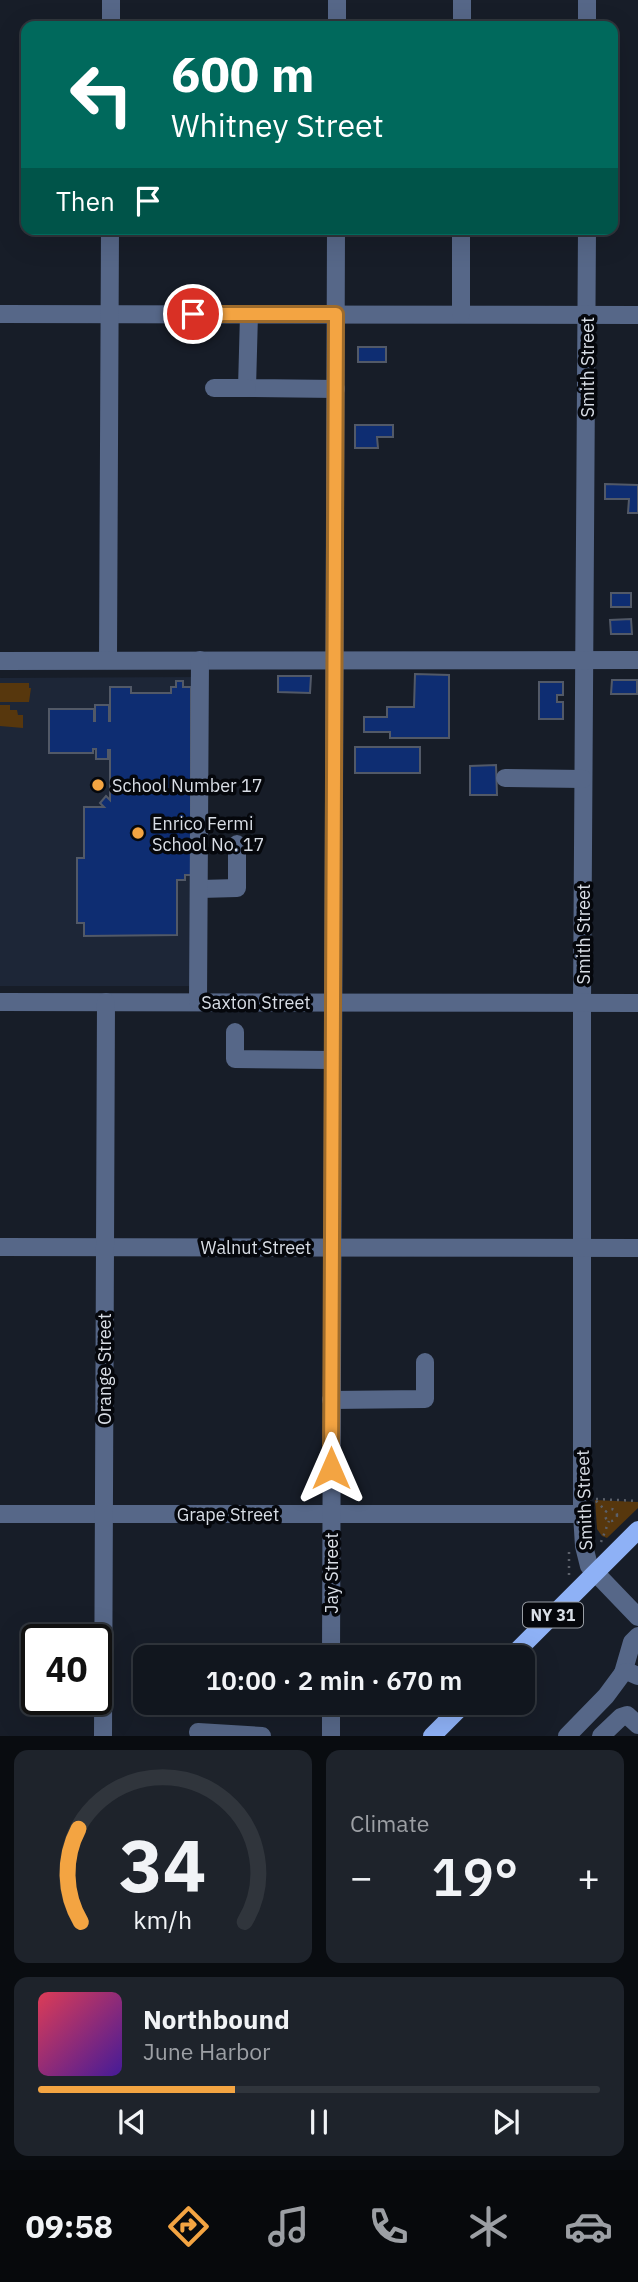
<!DOCTYPE html>
<html lang="en">
<head>
<meta charset="utf-8">
<style>
  body { margin:0; font-family:"IBM Plex Sans",sans-serif; background:#1e232b; color:#f1f3f6; height:100vh; display:flex; flex-direction:column; font-size:26px; white-space:nowrap }
  * { box-sizing:border-box; margin:0 }
  p { font-size:23px; color:#9c9fa4 }
  .icon { flex:none; width:38px; height:38px; fill:none; stroke:currentColor; stroke-width:2; stroke-linecap:round; stroke-linejoin:round }
  .map { position:relative; height:1736px; overflow:hidden }
  .details { display:flex; flex-direction:column; gap:14px; padding:14px; background:#090c10; flex:1 }
  .details>* { flex:none }
  .guide { position:absolute; left:21px; top:21px; width:597px; height:214px; border-radius:14px; box-shadow:0 7px 28px #0002,0 0 0 2px #30353c; background:#00695c; color:#fff; overflow:hidden }
  .speed { position:absolute; left:21px; top:1624px; display:flex; gap:14px; font-size:35px; font-weight:700; text-align:center }
  .speed>* { display:grid; place-content:center; width:91px; height:91px; border-radius:50%; background:#11161e; box-shadow:0 7px 28px #0002,0 0 0 2px #30353c; line-height:1 }
  .speed .limit { border:4px solid #111; border-radius:10px; background:#fff; color:#111 }
  .pin { position:absolute; display:grid; place-items:center; width:60px; height:60px; color:#fff; margin:-30px; border:4px solid #fff; border-radius:50%; box-shadow:0 2px 7px #0007 }
  .me { position:absolute; width:77px; margin:-38px; rotate:0deg; stroke-linejoin:round; filter:drop-shadow(0 0 5px #0008) }
  .turn { display:flex; align-items:center; gap:24px; height:147px; padding:0 35px; font-size:32px }
  .turn .icon { width:91px; height:91px; stroke-width:2.5 }
  .turn b { display:block; font-size:49px; line-height:60px }
  .then { display:flex; align-items:center; height:66px; padding:0 35px; background:#0003; gap:14px; font-size:26px }
  .big { font-size:52px; font-weight:600; line-height:1.1 }
  .details .tile { flex:1; display:flex; flex-direction:column; justify-content:center; gap:10px; min-width:0; padding:0 24px; border-radius:14px; background:#1e232b }
  .details .dial { align-items:center; gap:0 }
  .dial svg { height:182px; overflow:visible; fill:none; stroke:#30353c; stroke-width:7; stroke-linecap:round; text-anchor:middle }
  .dial text { fill:#f1f3f6; stroke:none }
  .song { display:flex; align-items:center; gap:21px }
  .cover { width:84px; height:84px; border-radius:10px; background:linear-gradient(135deg,hsl(350 70% 55%),hsl(260 70% 35%)) }
  .played { height:7px; border-radius:4px; background:linear-gradient(90deg,#f3a442 35%,#30353c 35%) }
  .keys { display:flex; justify-content:space-around; direction:ltr }
  .heat { display:flex; justify-content:space-between; align-items:center; font-size:38px; direction:ltr }
  .details .tiles { flex:1; display:grid; gap:14px; grid-template-columns:1fr 1fr }
  .tile:last-child { grid-column:span 2 }
  .trip { position:absolute; left:133px; top:1645px; width:402px; height:70px; border-radius:14px; background:#11161e; box-shadow:0 7px 28px #0002,0 0 0 2px #30353c; font-weight:600; line-height:70px; text-align:center }
  .tabs { display:flex; height:112px; justify-content:space-around; align-items:center; background:#07090c; color:#9c9fa4 }
  .tabs .icon { width:49px; height:49px }
  .tabs .selected { color:#f3a442 }
  .tabs b { font-size:32px; color:#f1f3f6 }
  .map>svg:first-child { display:block }
  .built { fill:#1d2637 }
  .green { fill:#57370d }
  .building { fill:#0e2d72; stroke:#525967; stroke-width:2 }
  .lines { fill:none; stroke-linecap:round; stroke-linejoin:round }
  .path { stroke:#5b606a; stroke-width:2.5; stroke-dasharray:2 5; stroke-linecap:butt }
  .minor { stroke:#566788; stroke-width:18 }
  .major { stroke:#8eb1f6; stroke-width:18 }
  .route-casing { stroke:#9e6b2b; stroke-width:18 }
  .route { stroke:#f3a442; stroke-width:12 }
  .poi-dot { fill:#f3a442; stroke:#05070c; stroke-width:2.5 }
  .labels { text-anchor:middle; dominant-baseline:central; stroke-width:7; stroke-linejoin:round; paint-order:stroke }
  .shield { fill:#05070c; stroke:#999ea5; stroke-width:2 }
  .shield-label { font-size:16px; font-weight:bold; fill:#d9dee6 }
  .street-label { font-size:18px; fill:#d9dee6; stroke:#05070c }
  .poi-label { font-size:18px; fill:#d9dee6; stroke:#05070c; text-anchor:start }
</style>
</head>
<body>
<div class="map">
<svg width="638" height="1736" viewBox="0 0 638 1736">
  <rect width="100%" height="100%" fill="#171d28"/>
  <!-- built -->
  <polygon class="built" points="197,677 194,986 0,986 0,678"/>
  <!-- green -->
  <g class="green">
    <polygon points="0,683 29,683 29,688 31,688 29,702 0,702"/>
    <polygon points="0,705 10,705 10,710 17,710 18,715 23,715 23,728 0,726"/>
    <polygon points="595,1500 638,1502 638,1508 607,1538 602,1536 597,1529"/>
  </g>
  <!-- building -->
  <g class="building">
    <rect x="358" y="347" width="28" height="15"/>
    <polygon points="355,425 393,425 393,437 377,437 378,448 355,448"/>
    <polygon points="605,484 638,485 638,513 628,513 629,499 605,499"/>
    <rect x="611" y="593" width="20" height="14"/>
    <polygon points="631,619 632,634 611,634 610,620"/>
    <polygon points="415,674 449,675 449,738 390,738 390,732 364,732 364,717 387,717 387,707 414,707"/>
    <polygon points="278,676 311,676 310,693 278,692"/>
    <polygon points="612,680 637,680 637,694 611,694"/>
    <polygon points="176,681 183,681 183,687 191,687 191,875 185,875 185,880 177,880 177,935 84,936 84,923 77,923 77,858 84,858 84,807 104,807 100,803 106,796 110,800 110,750 108,750 108,759 96,759 96,749 93,749 93,753 49,753 49,709 94,709 94,721 95,721 95,705 109,705 109,721 110,721 110,687 131,687 131,693 171,693 171,687 176,687"/>
    <polygon points="539,682 563,682 563,695 557,695 557,702 563,702 563,719 539,719"/>
    <rect x="355" y="747" width="65" height="26"/>
    <polygon points="496,765 497,795 470,795 470,766"/>
  </g>
  <g class="lines">
    <!-- path -->
    <g class="path">
      <polyline points="596,1499 638,1501"/>
      <polyline points="596,1501 606,1511"/>
      <circle cx="611" cy="1515" r="6"/>
      <polyline points="601,1542 609,1521"/>
      <polyline points="569,1552 569,1577"/>
    </g>
    <!-- minor -->
    <g class="minor">
      <polyline points="337,0 337,26"/>
      <polyline points="587,0 587,26"/>
      <polyline points="111,26 111,0"/>
      <polyline points="462,26 462,0"/>
      <polyline points="587,229 582,1003 582,1514 584,1546 589,1566 638,1617"/>
      <polyline points="0,314 638,315"/>
      <polyline points="249,314 247,388 336,389"/>
      <polyline points="461,314 461,229"/>
      <polyline points="214,388 247,388"/>
      <polyline points="108,660 110,229"/>
      <polyline points="0,661 638,660"/>
      <polyline points="505,778 583,779"/>
      <polyline points="200,889 237,888 237,844"/>
      <polyline points="0,1002 638,1003"/>
      <polyline points="198,1002 200,660"/>
      <polyline points="235,1032 235,1059 333,1060"/>
      <polyline points="0,1247 638,1248"/>
      <polyline points="331,1400 425,1399 425,1362"/>
      <polyline points="0,1514 582,1514"/>
      <polyline points="331,1657 336,229"/>
      <polyline points="623,1673 632,1642 638,1636"/>
      <polyline points="331,1703 331,1736"/>
      <polyline points="198,1732 262,1736"/>
      <polyline points="103,1736 106,1002"/>
      <polyline points="567,1736 606,1696 623,1673 629,1672 638,1676"/>
      <polyline points="601,1736 621,1717 627,1715 638,1725"/>
    </g>
    <!-- major -->
    <g class="major">
      <polyline points="511,1657 638,1530"/>
      <polyline points="432,1736 465,1703"/>
    </g>
  </g>
  <g class="lines">
    <!-- route casing -->
    <g class="route-casing">
      <polyline id="route" points="193,314 336,314 331,1468"/>
    </g>
    <!-- route -->
    <use href="#route" class="route"/>
  </g>
  <!-- markers -->
  <g class="poi-dot">
    <circle cx="98" cy="785" r="7"/>
    <circle cx="138" cy="833" r="7"/>
  </g>
  <g class="labels">
    <!-- shield labels -->
    <rect class="shield" x="523" y="1602.5" width="60" height="25" rx="5"/>
    <g class="shield-label">
      <text x="553" y="1615">NY 31</text>
    </g>
    <!-- street labels -->
    <g class="street-label">
      <text transform="translate(587 367) rotate(-90)">Smith Street</text>
      <text transform="translate(583 934) rotate(-90)">Smith Street</text>
      <text x="256" y="1002">Saxton Street</text>
      <text x="256" y="1247">Walnut Street</text>
      <text transform="translate(104 1369) rotate(-90)">Orange Street</text>
      <text transform="translate(584 1500) rotate(-92)">Smith Street</text>
      <text x="228" y="1514">Grape Street</text>
      <text transform="translate(331 1573) rotate(-90)">Jay Street</text>
    </g>
    <!-- poi labels -->
    <g class="poi-label">
      <text x="112" y="785">School Number 17</text>
      <text x="152" y="823">Enrico Fermi<tspan x="152" dy="21">School No. 17</tspan></text>
    </g>
  </g>
</svg>
<div class="speed"><div class="limit">40</div></div>
<div class="pin" style="left:193px;top:314px;background:#d93025"><svg class="icon" aria-label="arrive" viewBox="0 0 24 24"><path d="M6 21V4h12l-3 4 3 4H6"/></svg></div>
<svg class="me" style="left:331px;top:1468px" viewBox="-20 -20 40 40"><path d="M0-17L14 15 0 8-14 15z" fill="#f3a442" stroke="#fff" stroke-width="4"/></svg>
<div class="trip">10:00 · 2 min · 670 m</div>
<div class="guide">
<div class="turn"><svg class="icon" aria-label="left" viewBox="0 0 24 24"><path d="M17 20v-9H6M10 6l-5 5 5 5"/></svg><div><b>600 m</b>Whitney Street</div></div>
<div class="then">Then<svg class="icon" aria-label="arrive" viewBox="0 0 24 24"><path d="M6 21V4h12l-3 4 3 4H6"/></svg></div>
</div>
</div>
<section class="details">
<div class="tiles">
<div class="tile dial"><svg viewBox="0 0 100 80">
<path d="M14 69A42 42 0 1 1 86 69"/>
<path d="M14 69A42 42 0 0 1 13 28" stroke="#f3a442"/>
<text x="50" y="56" font-size="32" font-weight="700">34</text>
<text x="50" y="72" font-size="11">km/h</text>
</svg></div>
<div class="tile"><p>Climate</p>
<div class="heat"><a>−</a><b class="big">19°</b><a>+</a></div>
</div>
<div class="tile">
<div class="song"><i class="cover"></i><div><b>Northbound</b><p>June Harbor</p></div></div>
<div class="played"></div>
<div class="keys"><svg class="icon" aria-label="previous" viewBox="0 0 24 24"><path d="M18 5L8 12l10 7zM5 5v14"/></svg><svg class="icon" aria-label="pause" viewBox="0 0 24 24"><path d="M8 5v14M16 5v14"/></svg><svg class="icon" aria-label="next" viewBox="0 0 24 24"><path d="M6 5l10 7-10 7zM19 5v14"/></svg></div>
</div>
</div>
</section>
<nav class="tabs">
<b>09:58</b>
<svg class="icon selected" aria-label="directions" viewBox="0 0 24 24"><path d="M12 3l9 9-9 9-9-9zM9 14v-3h6M13 9l2 2-2 2"/></svg>
<svg class="icon" aria-label="music" viewBox="0 0 24 24"><path d="M9 18V5l10-2v13"/><circle cx="6" cy="18" r="3"/><circle cx="16" cy="16" r="3"/></svg>
<svg class="icon" aria-label="phone" viewBox="0 0 24 24"><path d="M5 4h4l2 5-3 2q2 4 5 5l2-3 5 2v4C11 20 4 13 5 4z"/></svg>
<svg class="icon" aria-label="climate" viewBox="0 0 24 24"><path d="M12 3v18M4 7l16 10M4 17L20 7"/></svg>
<svg class="icon" aria-label="car" viewBox="0 0 24 24"><path d="M5 17H2v-5l4-1 3-4h7l3 4 3 1v5h-3M9 17h6M6 11h13"/><circle cx="7" cy="17" r="2"/><circle cx="17" cy="17" r="2"/></svg>
</nav>
</body>
</html>
